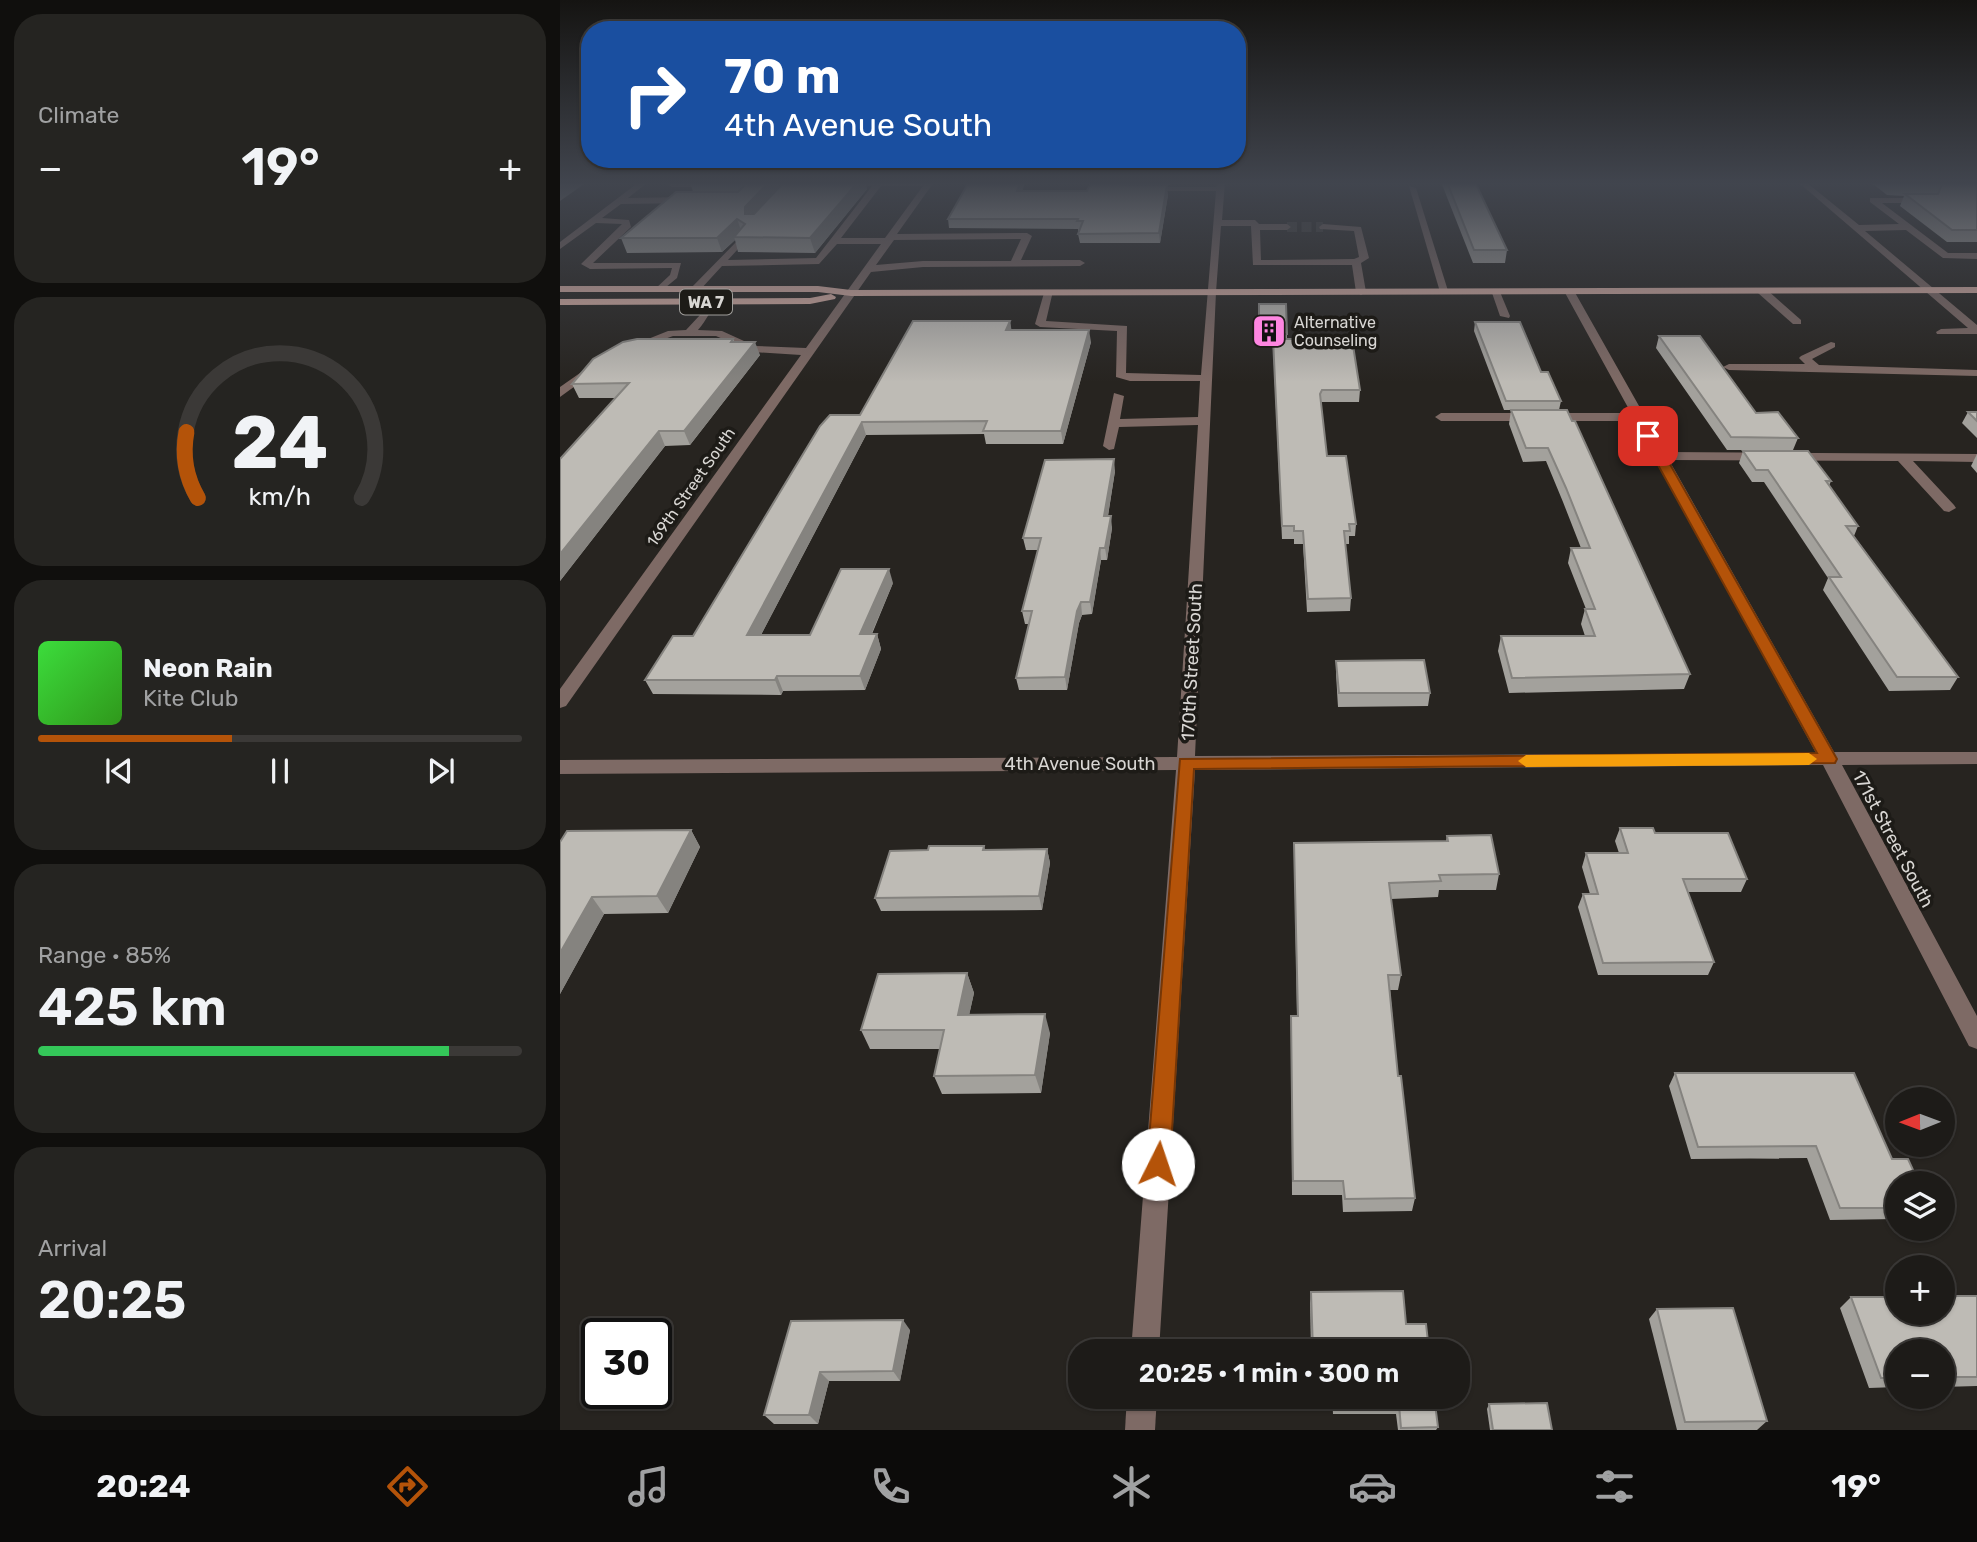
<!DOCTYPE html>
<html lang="en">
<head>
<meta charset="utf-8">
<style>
  body { margin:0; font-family:Rubik,sans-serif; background:#252421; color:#f1f3f6; height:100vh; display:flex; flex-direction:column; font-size:26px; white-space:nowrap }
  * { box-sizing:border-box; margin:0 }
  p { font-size:23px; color:#a0a1a2 }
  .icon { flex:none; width:38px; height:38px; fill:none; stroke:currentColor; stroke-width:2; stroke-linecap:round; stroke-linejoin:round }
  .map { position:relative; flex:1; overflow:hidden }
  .panel { display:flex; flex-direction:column; gap:14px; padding:14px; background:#100f0d; width:560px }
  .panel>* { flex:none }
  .guide { position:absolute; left:21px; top:21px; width:665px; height:147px; border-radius:28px; box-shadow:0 2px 5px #0004,0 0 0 2px #3b3937; background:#1a4fa0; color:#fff; overflow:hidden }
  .needle { width:46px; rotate:269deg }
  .controls { position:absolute; left:1325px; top:1087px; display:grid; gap:14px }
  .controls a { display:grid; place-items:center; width:70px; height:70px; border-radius:50%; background:#1d1b18; box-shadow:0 2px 5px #0004,0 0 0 2px #3b3937; font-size:35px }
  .speed { position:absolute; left:21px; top:1318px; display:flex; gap:14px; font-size:35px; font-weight:700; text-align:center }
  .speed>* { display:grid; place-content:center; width:91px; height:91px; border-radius:50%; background:#1d1b18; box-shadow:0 2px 5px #0004,0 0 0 2px #3b3937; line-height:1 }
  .speed .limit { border:4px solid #111; border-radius:10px; background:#fff; color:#111 }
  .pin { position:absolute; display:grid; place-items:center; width:60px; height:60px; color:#fff; margin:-30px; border-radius:14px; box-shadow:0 4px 10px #0006 }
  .me { position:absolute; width:77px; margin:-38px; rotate:4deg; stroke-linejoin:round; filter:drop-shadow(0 0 5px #0008) }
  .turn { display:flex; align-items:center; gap:24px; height:147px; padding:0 28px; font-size:32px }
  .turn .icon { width:91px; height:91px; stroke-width:2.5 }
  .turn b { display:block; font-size:49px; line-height:60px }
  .big { font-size:52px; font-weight:600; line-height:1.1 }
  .panel .tile { flex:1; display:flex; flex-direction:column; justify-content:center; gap:10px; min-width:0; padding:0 24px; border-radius:28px; background:#252421 }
  .panel .dial { align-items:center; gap:0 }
  .dial svg { height:182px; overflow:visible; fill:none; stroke:#3b3937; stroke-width:7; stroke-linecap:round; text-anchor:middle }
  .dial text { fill:#f1f3f6; stroke:none }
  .song { display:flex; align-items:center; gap:21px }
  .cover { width:84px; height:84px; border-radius:10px; background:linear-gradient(135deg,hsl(120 70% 55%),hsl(110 70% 35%)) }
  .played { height:7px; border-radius:4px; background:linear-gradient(90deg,#b45309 40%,#3b3937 40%) }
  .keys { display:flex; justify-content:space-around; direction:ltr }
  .heat { display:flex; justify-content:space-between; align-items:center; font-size:38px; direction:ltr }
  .charge { height:10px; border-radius:5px; background:linear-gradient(90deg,#34c759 85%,#3b3937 0) }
  .trip { position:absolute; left:508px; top:1339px; width:402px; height:70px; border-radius:28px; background:#1d1b18; box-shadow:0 2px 5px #0004,0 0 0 2px #3b3937; font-weight:600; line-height:70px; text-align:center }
  .menu { display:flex; height:112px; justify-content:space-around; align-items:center; background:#0c0b0a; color:#a0a1a2 }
  .menu .icon { width:49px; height:49px }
  .menu .active { color:#b45309 }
  .menu b { font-size:32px; color:#f1f3f6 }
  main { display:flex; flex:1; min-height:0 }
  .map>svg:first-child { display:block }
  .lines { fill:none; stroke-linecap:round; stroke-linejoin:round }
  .minor-tunnel { stroke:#423f3b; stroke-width:10; stroke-dasharray:10 4.5; stroke-linecap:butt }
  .minor { fill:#7e6a65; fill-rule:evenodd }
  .major { fill:#d9b0a5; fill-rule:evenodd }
  .wall { fill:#a3a19c }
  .shaded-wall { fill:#85837f }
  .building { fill:#bebbb5; stroke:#85837f; stroke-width:2 }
  .route { fill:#b45309; stroke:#753606; stroke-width:2 }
  .slow { fill:#f59e0b }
  .labels { text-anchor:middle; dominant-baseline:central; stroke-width:7; stroke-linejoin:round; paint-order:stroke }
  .shield { fill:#1d1b17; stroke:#a09e9b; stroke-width:2 }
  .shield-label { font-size:16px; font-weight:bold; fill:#d8d6d3 }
  .far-poi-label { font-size:16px; fill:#d8d6d3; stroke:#1d1b17; text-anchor:start }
  .far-street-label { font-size:16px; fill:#d8d6d3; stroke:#1d1b17 }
  .street-label { font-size:18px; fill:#d8d6d3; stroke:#1d1b17 }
</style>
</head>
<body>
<main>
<section class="panel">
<div class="tile"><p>Climate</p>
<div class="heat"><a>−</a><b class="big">19°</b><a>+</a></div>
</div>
<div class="tile dial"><svg viewBox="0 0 100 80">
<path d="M14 69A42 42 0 1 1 86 69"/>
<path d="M14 69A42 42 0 0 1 9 40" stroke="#b45309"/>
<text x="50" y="56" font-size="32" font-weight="700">24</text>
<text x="50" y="72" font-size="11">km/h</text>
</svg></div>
<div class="tile">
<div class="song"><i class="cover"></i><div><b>Neon Rain</b><p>Kite Club</p></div></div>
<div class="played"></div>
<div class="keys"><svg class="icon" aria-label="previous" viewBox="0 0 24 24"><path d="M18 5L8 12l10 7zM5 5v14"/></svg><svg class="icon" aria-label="pause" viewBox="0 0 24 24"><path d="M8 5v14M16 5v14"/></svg><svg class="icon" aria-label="next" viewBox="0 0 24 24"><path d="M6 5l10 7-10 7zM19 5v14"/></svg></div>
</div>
<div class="tile"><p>Range · 85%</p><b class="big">425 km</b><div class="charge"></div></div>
<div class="tile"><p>Arrival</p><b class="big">20:25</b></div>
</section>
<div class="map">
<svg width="1417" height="1430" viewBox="0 0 1417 1430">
  <rect width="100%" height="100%" fill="#272420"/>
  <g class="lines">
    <!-- minor-tunnel -->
    <polyline class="minor-tunnel" points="727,227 763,227"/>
    <!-- minor -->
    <g class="minor">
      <polygon points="79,182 88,182 68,198 129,197 133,200 129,203 61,204 42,218 69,220 71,227 33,263 121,263 117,278 100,292 95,289 110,275 112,268 30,269 21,264 62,224 36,223 0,249 0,242"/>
      <polygon points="111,182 152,183 156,185 152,187 112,187 108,185"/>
      <path d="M 281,182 L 374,182 L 337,234 L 467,233 L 472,236 L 461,260 L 520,260 L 525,263 L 520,266 L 363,267 L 311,272 L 6,706 L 0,708 L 0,689 L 241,355 L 193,352 L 156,336 L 113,336 L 74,350 L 68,347 L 108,331 L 126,330 L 140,315 L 142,305 L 153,298 L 158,301 C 150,310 147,320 138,330 L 162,331 L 195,346 L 246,348 L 321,244 L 277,244 L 259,264 L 162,266 L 139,291 L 130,289 L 182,236 L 187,239 L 168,260 L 256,258 L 312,186 L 278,186 ZM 321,186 L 363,186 L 325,238 L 281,238 ZM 461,239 L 451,261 L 363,261 L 316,265 L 334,240 Z"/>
      <polygon points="657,182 665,182 662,220 695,220 699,224 727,224 731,227 727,230 700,230 701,260 794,259 799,257 794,231 760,229 759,227 763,224 801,227 809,258 801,263 806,292 801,295 796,292 792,265 693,265 691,226 661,226 656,292 635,756 1256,753 1075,421 881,421 875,417 881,413 1071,413 1004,291 1013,289 1105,452 1417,454 1417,462 1353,461 1394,505 1396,508 1389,512 1384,511 1338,461 1109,460 1274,752 1417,752 1417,764 1282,765 1417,1016 1417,1049 1409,1046 1263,765 635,770 599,1351 571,1351 616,770 0,774 0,760 617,757 638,425 559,427 554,449 549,450 543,446 554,393 564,396 560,419 638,417 640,381 570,381 556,377 557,331 480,327 475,324 484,293 493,291 486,321 567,326 566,373 641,375 656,191 583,191 579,189 583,187 656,187"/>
      <polygon points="1238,182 1246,182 1299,225 1339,224 1310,202 1310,198 1369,198 1366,203 1322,203 1388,253 1417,253 1417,259 1383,258 1346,230 1305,231 1417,325 1417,334 1377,334 1376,332 1381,329 1408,328"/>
      <polygon points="849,186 856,188 889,294 880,292"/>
      <polygon points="1198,289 1206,289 1241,320 1241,324 1233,324 1198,293"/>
      <polygon points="931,290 940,292 950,316 949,318 940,316"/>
      <polygon points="1271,342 1275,343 1275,347 1252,359 1259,365 1417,370 1417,376 1169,370 1163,367 1169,364 1245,364 1239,358 1241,356"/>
      <polygon points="30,366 40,368 0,397 0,387"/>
      <polygon points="567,1396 597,1396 595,1430 565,1430"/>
    </g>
    <!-- major -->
    <g class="major">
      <polygon points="0,286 258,286 291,290 1417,287 1417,293 291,296 258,292 0,292"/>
      <polygon points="271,294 276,297 275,299 250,304 0,305 0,299 250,298"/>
    </g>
  </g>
  <!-- wall -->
  <g class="wall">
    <polygon points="130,182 305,182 307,189 255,253 178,252 175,240 162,252 67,253 61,238 133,192"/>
    <polygon points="409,182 465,182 462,191 527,191 531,182 610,182 610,185 563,185 608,195 600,243 520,243 518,234 519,231 518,231 518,229 389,228 388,219"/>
    <polygon points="881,182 915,182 947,250 945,263 913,263"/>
    <polygon points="1289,182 1417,182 1417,242 1387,242 1340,206 1344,196 1327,195 1313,184 1292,184"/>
    <polygon points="699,304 726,304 727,339 800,390 799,402 761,402 767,456 796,524 795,536 789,536 789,544 785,544 791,598 790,611 747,612 743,544 734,544 734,539 722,539 713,345 699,345"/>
    <polygon points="450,321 451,330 531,342 503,444 426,444 424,434 306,435 201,635 250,635 333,583 312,634 317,634 321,649 305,690 223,691 221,695 93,694 85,680 133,636 300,415"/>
    <polygon points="915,322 981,372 1001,401 999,410 1130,674 1124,689 949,693 938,651 941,636 1025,636 1021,624 1025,609 1026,609 1008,563 1011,548 1021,548 1003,502 986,461 963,462 949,424 951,410 944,410 914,331"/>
    <polygon points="1099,336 1196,413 1238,438 1233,450 1167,450 1096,348"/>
    <polygon points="173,339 175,342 200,355 130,445 105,446 0,581 0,459 56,398 19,398 12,384"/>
    <polygon points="1408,412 1417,412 1417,438 1402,423"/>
    <polygon points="1183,451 1271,481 1269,486 1298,526 1294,536 1398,677 1390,690 1329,691 1263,590 1268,578 1204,482 1192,482 1179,463"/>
    <polygon points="1417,454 1417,473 1411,466"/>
    <polygon points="555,471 548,516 552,528 547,560 541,560 532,614 522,615 519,623 507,690 459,690 456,678 469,624 465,624 462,611 478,550 466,550 463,538"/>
    <polygon points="776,661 870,693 868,706 778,707 776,674"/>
    <polygon points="1060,828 1095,833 1187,879 1181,892 1128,892 1154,962 1148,975 1038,975 1018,907 1023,894 1030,894 1022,867 1026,853 1059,853 1055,841"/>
    <polygon points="131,830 140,847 108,913 44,914 0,994 0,842"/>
    <polygon points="887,836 939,874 936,890 879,890 878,897 831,899 841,975 838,990 830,990 838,1076 855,1198 852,1211 783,1212 782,1195 732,1195 731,1031 731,1016 737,1016 734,843 886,841"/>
    <polygon points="424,846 425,850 487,849 490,863 482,910 321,911 315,898 368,850"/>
    <polygon points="407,973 414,993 409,1015 490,1033 481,1093 382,1094 374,1076 380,1049 310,1049 301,1030"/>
    <polygon points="1115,1073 1332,1159 1337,1183 1337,1219 1270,1220 1247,1158 1131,1159 1109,1086"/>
    <polygon points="751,1292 846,1324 869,1351 751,1351 750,1303"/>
    <polygon points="1417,1296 1417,1386 1382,1387 1382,1351 1337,1351 1337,1387 1309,1388 1280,1308 1291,1297"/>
    <polygon points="1097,1309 1207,1421 1197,1430 1117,1430 1089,1319"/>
    <polygon points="231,1321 350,1330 340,1381 269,1381 258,1424 214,1424 204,1415"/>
    <polygon points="772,1396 874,1396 878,1427 876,1430 838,1430 836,1414 773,1414"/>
    <polygon points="929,1404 992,1430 930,1430 927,1409"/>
  </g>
  <!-- shaded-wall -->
  <g class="shaded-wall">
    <polygon points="10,182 27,182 0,201 0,188"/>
    <polygon points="209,182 226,182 189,229 185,214 185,207"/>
    <polygon points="298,182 305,182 307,189 255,253 250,238"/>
    <polygon points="460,182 465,182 459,200 457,191"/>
    <polygon points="607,185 608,195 600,243 599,233"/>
    <polygon points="177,219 182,233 174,237 175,240 162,252 157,238"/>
    <polygon points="450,321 452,333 446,330"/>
    <polygon points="529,330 531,342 503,444 501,431"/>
    <polygon points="195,342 200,355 130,445 124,431"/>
    <polygon points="302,422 306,435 193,650 187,635"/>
    <polygon points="99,431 105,446 0,581 0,554"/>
    <polygon points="554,459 555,471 546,528 544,516"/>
    <polygon points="551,516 552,528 547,560 545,548"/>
    <polygon points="540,548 541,560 532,614 530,602"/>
    <polygon points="329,569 333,583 305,649 300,634"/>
    <polygon points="521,602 522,615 519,623 507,690 505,677 517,611"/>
    <polygon points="317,634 321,649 305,690 300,676"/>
    <polygon points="217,676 223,691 221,695 215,680"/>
    <polygon points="131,830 140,847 108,913 97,896"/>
    <polygon points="487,849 490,863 482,910 479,896"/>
    <polygon points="32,897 44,914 0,994 0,953"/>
    <polygon points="407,973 414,993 405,1034 398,1015"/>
    <polygon points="485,1014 490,1033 481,1093 475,1075"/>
    <polygon points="343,1320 350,1330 340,1381 333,1371"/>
    <polygon points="260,1372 269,1381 258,1424 249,1415"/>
  </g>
  <!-- building -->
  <g class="building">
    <polygon points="0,182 10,182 0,188"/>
    <polygon points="179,182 209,182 185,207 185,214 194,214 224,182 298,182 250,238 174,237 185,224 177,219 157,238 61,238 116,192 178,192 184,186"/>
    <polygon points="409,182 460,182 457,191 527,191 531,182 558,182 562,185 607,185 599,233 518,234 523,221 517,221 518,219 388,219"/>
    <polygon points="887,182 915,182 947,250 914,250"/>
    <polygon points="1329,182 1417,182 1417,230 1392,230 1345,194 1378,194 1382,184 1332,184"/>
    <polygon points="699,304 726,304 727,334 699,334"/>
    <polygon points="353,321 450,321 446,330 529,330 501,431 423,431 427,421 302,422 187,635 250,635 281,569 329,569 300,634 317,634 300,676 217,676 215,680 85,680 113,636 133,636 260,426 270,415 300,415"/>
    <polygon points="915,322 960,322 981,372 988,372 1001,401 946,401"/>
    <polygon points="1099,336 1140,336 1196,413 1218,412 1238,438 1171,437"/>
    <polygon points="77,339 173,339 171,342 195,342 124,431 99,431 0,554 0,459 69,383 12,384 33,359 63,342"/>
    <polygon points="713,339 792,339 800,390 762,390 760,394 767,456 786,456 796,524 789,524 790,531 784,531 791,598 748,599 743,531 734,531 734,526 722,526"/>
    <polygon points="951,410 1007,410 1012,421 1015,421 1130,674 952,678 941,636 1035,636 1025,609 1035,609 1011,548 1030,548 1006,488 988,448 966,448"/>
    <polygon points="1408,412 1417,412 1417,421"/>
    <polygon points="1183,451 1248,451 1271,481 1266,481 1298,526 1286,526 1398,677 1337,677 1269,577 1281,577 1208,470 1196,470"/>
    <polygon points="554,459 544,516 551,516 545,548 540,548 530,602 521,602 517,611 505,677 456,678 472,611 462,611 481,538 463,538 485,460"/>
    <polygon points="864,660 870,693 779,693 776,661"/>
    <polygon points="1060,828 1093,828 1095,833 1168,833 1187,879 1123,879 1154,962 1043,963 1023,894 1038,894 1026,853 1068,853"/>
    <polygon points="131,830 97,896 32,897 0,953 0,842 7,831"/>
    <polygon points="931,835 939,874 879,875 881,881 829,883 841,975 828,975 838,1076 841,1076 855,1198 785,1199 783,1181 733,1181 731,1016 738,1016 734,843 888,841 887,836"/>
    <polygon points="369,846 424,846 423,850 487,849 479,896 315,898 330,851 368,850"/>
    <polygon points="407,973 398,1015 485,1014 475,1075 374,1076 384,1030 301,1030 318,974"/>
    <polygon points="1115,1073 1294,1073 1332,1159 1348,1159 1359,1183 1337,1183 1337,1208 1280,1208 1256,1146 1138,1147"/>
    <polygon points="843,1291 846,1324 866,1324 869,1351 753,1351 751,1292"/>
    <polygon points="1382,1296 1417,1296 1417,1377 1382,1377 1382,1351 1337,1351 1337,1378 1321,1378 1291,1297 1337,1297 1337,1312 1382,1312"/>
    <polygon points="1173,1308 1207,1421 1125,1422 1097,1309"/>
    <polygon points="343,1320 333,1371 260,1372 249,1415 204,1415 231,1321"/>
    <polygon points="774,1396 874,1396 878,1427 841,1428 839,1405 774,1405"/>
    <polygon points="987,1403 992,1430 933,1430 929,1404"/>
  </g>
  <!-- sky -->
  <linearGradient id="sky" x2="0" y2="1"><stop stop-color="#151412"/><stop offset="0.48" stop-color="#41454e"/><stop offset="1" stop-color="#41454e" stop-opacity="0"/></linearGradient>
  <rect width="1417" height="382" fill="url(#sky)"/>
  <!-- route -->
  <polygon class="route" points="1084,434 1094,436 1277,759 1275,763 634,769 610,1164 606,1172 598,1175 590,1172 587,1164 620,759 1257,753 1082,436"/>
  <!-- slow -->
  <polygon class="slow" points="1249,753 1257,759 1249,765 966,767 958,761 966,755"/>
  <!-- icons -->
  <defs>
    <g id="building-square" transform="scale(1.75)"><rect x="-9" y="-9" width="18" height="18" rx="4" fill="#fe86e1" stroke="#1d1b17"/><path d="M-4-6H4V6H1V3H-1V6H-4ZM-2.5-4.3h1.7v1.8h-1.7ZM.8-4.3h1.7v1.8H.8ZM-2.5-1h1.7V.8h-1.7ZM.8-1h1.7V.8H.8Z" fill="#111"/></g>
  </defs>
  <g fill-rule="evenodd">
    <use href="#building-square" x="709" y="331"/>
  </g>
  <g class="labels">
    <!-- shield labels -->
    <rect class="shield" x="120" y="289.5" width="52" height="25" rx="5"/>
    <g class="shield-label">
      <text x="146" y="302">WA 7</text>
    </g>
    <!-- far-poi labels -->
    <g class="far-poi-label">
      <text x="734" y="322">Alternative<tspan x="734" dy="18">Counseling</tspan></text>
    </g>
    <!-- far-street labels -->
    <g class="far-street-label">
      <text transform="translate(131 487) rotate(-55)">169th Street South</text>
    </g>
    <!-- street labels -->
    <g class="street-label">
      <text transform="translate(632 662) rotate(-87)">170th Street South</text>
      <text x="520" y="764">4th Avenue South</text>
      <text transform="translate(1333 839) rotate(62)">171st Street South</text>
    </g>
  </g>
</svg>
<div class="controls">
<a><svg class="needle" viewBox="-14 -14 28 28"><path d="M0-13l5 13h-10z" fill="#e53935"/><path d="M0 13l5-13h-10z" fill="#a0a1a2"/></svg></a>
<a><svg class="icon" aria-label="layers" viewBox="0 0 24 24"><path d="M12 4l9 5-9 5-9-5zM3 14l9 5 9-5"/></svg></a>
<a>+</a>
<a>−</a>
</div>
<div class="speed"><div class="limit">30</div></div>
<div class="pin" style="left:1088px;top:436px;background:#d93025"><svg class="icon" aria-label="arrive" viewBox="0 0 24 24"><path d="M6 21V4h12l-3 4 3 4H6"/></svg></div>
<svg class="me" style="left:598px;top:1164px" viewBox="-20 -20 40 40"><circle r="19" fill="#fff"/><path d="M0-13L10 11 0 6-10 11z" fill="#b45309"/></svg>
<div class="trip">20:25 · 1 min · 300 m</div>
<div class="guide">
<div class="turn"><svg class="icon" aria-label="right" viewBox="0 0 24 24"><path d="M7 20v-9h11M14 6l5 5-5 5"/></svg><div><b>70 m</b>4th Avenue South</div></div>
</div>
</div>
</main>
<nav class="menu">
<b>20:24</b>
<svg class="icon active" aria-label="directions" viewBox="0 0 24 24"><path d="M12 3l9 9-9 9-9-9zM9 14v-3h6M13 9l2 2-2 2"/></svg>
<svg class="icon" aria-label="music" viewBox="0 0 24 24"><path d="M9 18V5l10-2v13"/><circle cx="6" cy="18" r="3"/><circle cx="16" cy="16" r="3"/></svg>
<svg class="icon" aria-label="phone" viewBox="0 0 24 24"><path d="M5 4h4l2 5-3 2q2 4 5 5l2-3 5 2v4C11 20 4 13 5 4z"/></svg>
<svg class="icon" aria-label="climate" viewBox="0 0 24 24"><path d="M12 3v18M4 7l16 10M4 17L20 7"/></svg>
<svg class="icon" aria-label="car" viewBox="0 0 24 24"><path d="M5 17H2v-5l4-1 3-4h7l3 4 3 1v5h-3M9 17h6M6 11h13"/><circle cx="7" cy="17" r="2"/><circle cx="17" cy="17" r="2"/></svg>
<svg class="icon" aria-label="filters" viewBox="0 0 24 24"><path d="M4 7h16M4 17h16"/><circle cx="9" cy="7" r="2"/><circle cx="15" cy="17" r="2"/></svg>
<b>19°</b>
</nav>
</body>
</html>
